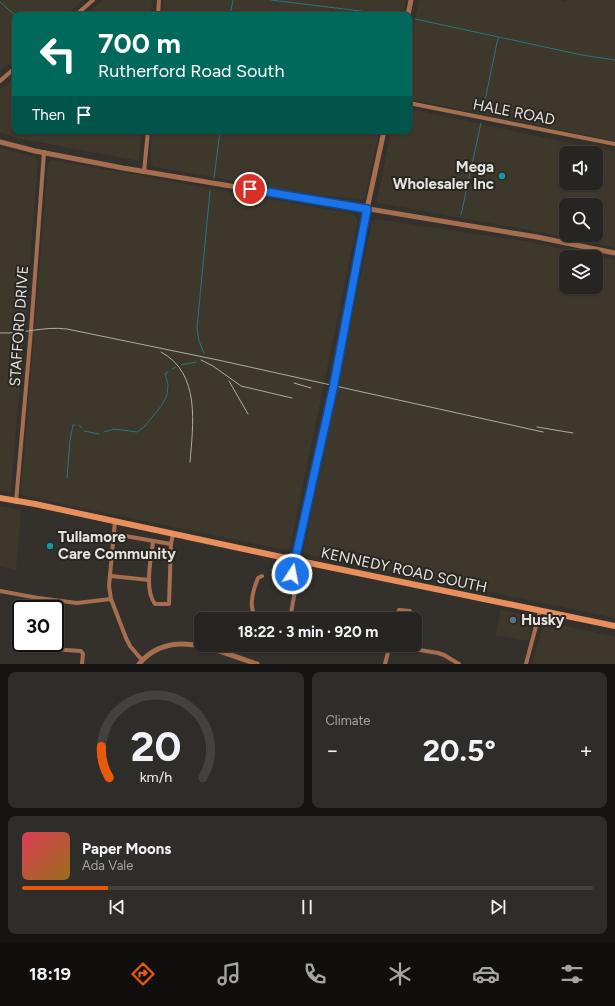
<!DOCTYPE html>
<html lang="en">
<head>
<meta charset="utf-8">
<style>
  body { margin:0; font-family:Figtree,sans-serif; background:#2f2d2a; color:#f1f3f6; height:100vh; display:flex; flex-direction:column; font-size:15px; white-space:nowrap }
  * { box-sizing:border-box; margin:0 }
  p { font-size:13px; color:#a4a5a5 }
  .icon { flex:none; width:22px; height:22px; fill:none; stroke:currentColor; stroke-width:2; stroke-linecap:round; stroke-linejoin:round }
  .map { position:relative; height:664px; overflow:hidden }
  .drawer { display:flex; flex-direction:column; gap:8px; padding:8px; background:#151412; flex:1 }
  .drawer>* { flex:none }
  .hud { position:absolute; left:12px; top:12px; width:400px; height:122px; border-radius:8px; box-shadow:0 1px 3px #0004,0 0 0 1px #43423f; background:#00695c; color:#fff; overflow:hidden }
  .fabs { position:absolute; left:559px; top:146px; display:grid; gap:8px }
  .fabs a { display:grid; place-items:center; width:44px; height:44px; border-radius:8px; background:#272521; box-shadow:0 1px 3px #0004,0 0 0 1px #43423f; font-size:20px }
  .speed { position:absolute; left:12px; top:600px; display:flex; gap:8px; font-size:20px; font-weight:700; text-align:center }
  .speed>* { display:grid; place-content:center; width:52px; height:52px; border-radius:50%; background:#272521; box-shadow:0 1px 3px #0004,0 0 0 1px #43423f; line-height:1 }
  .speed .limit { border:2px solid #111; border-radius:6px; background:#fff; color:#111 }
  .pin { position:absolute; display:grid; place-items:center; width:34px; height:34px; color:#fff; margin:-17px; border:2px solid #fff; border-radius:50%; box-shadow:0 1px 4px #0007 }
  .me { position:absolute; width:44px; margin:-22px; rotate:11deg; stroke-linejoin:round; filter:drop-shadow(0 0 3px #0008) }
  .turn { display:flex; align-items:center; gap:14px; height:84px; padding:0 20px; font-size:18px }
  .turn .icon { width:52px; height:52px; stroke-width:2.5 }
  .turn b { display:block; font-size:28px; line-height:34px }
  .then { display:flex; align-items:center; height:38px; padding:0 20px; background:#0003; gap:8px; font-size:15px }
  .big { font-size:30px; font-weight:700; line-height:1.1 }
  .drawer .widget { flex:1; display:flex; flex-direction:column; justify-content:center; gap:6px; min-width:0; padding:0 14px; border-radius:8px; background:#2f2d2a }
  .drawer .dial { align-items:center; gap:0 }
  .dial svg { height:104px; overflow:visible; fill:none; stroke:#43423f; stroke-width:7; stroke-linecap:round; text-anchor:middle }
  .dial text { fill:#f1f3f6; stroke:none }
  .song { display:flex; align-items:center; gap:12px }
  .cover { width:48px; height:48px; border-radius:6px; background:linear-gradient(135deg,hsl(350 70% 55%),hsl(40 70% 35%)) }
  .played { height:4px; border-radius:2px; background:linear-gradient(90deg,#ea580c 15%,#43423f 15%) }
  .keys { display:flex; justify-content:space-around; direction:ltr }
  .heat { display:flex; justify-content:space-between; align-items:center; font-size:22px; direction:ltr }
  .drawer .tiles { flex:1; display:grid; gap:8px; grid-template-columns:1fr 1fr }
  .widget:last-child { grid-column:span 2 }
  .trip { position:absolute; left:194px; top:612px; width:228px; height:40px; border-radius:8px; background:#272521; box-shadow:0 1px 3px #0004,0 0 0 1px #43423f; font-weight:700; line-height:40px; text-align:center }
  .tabs { display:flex; height:64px; justify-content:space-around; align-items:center; background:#100f0d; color:#a4a5a5 }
  .tabs .icon { width:28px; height:28px }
  .tabs .on { color:#ea580c }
  .tabs b { font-size:18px; color:#f1f3f6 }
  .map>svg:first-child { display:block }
  .built { fill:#3e372c; fill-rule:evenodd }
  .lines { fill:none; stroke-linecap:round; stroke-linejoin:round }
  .stream { stroke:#26757f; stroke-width:1 }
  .minor { stroke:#a66e4f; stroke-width:4 }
  .tertiary { stroke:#a66e4f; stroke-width:5 }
  .secondary { stroke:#e88f5c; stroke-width:6 }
  .rail { stroke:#adaba7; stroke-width:1 }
  .route-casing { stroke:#114b97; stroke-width:10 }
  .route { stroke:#1a73e8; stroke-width:7 }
  .culture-dot { fill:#0f9aa8; stroke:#2a2722; stroke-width:1.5 }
  .service-dot { fill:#5c6f8a; stroke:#2a2722; stroke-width:1.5 }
  .labels { text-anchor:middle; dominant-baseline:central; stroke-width:4; stroke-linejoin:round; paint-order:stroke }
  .street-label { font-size:15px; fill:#e6e4e1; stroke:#2a2722 }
  .poi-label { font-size:15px; font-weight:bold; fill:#e6e4e1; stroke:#2a2722; text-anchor:start }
</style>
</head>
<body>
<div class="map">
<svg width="615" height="664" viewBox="0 0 615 664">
  <rect width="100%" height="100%" fill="#34312c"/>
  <!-- built -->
  <g class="built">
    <polygon points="0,0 83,0 66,15 15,15 15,59 0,71"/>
    <polygon points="103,0 152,0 151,15 86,15"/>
    <polygon points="163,0 406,0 403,15 162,15"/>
    <polygon points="419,0 558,0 566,2 567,0 615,0 615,141 409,99 409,49"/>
    <polygon points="15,76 15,131 142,131 139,161 16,138 0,132 0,90"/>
    <path d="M 409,109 L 589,147 L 615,151 L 615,248 L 534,231 L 379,203 L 377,201 L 391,131 L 409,131 ZM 566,153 L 596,153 L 596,183 L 566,183 ZM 566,205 L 596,205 L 596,235 L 566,235 Z"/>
    <polygon points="152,131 379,131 365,197 361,200 295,192 155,167 151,163 150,160"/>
    <polygon points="0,148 35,157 38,161 11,492 0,490"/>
    <polygon points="52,160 353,214 358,219 290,547 286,550 28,497 21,494 48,163"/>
    <path d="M 376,219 L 524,241 L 615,260 L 615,618 L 305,554 L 303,551 L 372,221 ZM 566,257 L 596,257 L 596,287 L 566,287 Z"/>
    <polygon points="0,506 21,510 16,570 0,566"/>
    <polygon points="501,610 533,617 529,641 496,635"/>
    <polygon points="544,621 615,637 615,664 532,664"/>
  </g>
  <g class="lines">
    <!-- stream -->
    <g class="stream">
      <polyline points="271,0 393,15"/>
      <polyline points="0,2 15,15"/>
      <polyline points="230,15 233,0"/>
      <polyline points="415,19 582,55 615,60"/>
      <polyline points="483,110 498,38"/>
      <polyline points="214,178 220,131"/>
      <polyline points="461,215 481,123"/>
      <polyline points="204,353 199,341 197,328 210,191"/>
      <polyline points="181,365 196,362"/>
      <polyline points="172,369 176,367"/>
      <polyline points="79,425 82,428"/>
      <polyline points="84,431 99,434"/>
      <polyline points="104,432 114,429 137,432 144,427 162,405 167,395 168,384 165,374 168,372"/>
      <polyline points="67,478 70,440 73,425 75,425"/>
    </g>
    <!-- minor -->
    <g class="minor">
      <polyline points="76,15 93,0"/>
      <polyline points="158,15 159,0"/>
      <polyline points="0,81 15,68"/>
      <polyline points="409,103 615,144"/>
      <polyline points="144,172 148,131"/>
      <polyline points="16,502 31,330 44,152"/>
      <polyline points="115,521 109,586 111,599 126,638 130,646 142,660"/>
      <polyline points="125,536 171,544"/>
      <path d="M 153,542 C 151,558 144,590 155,604 L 169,604 L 171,544 L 173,534"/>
      <polyline points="111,576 149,580"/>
      <path d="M 262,576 L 258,578 C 254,588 248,606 255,615 L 268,619"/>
      <polyline points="0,591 38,598 77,603 111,599"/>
      <polyline points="36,609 38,598"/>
      <polyline points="290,619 295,591 292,574 295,560"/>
      <polyline points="396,619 399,610 410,611"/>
      <polyline points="32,643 35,648 81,651 83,654 82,664"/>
      <polyline points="389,645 438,653 444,655 459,664"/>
      <polyline points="385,664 390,645"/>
      <polyline points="526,664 540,611"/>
    </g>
    <!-- tertiary -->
    <g class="tertiary">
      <polyline points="408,15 411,0"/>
      <polyline points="0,142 35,151 123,168 537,237 615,253"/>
      <polyline points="295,560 333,389 367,209 384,131"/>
      <path d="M 139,664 C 171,626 219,652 257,664"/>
    </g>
    <!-- secondary -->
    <polyline class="secondary" points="0,498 35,504 295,560 615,626"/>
    <!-- rail -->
    <g class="rail">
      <path d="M 0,333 C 24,334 43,326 67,329 L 218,360 L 543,432"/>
      <path d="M 161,352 C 201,373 193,425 190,462"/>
      <polyline points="201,360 213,366 241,386 292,398"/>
      <polyline points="229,381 248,414"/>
      <polyline points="294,383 311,388"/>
      <polyline points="537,427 573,433"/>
    </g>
  </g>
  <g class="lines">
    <!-- route casing -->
    <g class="route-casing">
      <polyline id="route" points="250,189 367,209 333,389 292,574"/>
    </g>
    <!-- route -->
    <use href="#route" class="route"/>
  </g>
  <!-- markers -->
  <g class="culture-dot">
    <circle cx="502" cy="176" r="4"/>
    <circle cx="50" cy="546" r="4"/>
  </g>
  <circle class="service-dot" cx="513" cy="620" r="4"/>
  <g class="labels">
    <!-- street labels -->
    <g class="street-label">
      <text transform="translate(514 112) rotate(11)">HALE ROAD</text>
      <text transform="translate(19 326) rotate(-86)">STAFFORD DRIVE</text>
      <text transform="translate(404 570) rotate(12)">KENNEDY ROAD SOUTH</text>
    </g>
    <!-- poi labels -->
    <g class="poi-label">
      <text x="494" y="167" text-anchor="end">Mega<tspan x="494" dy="17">Wholesaler Inc</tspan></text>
      <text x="58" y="537">Tullamore<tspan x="58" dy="17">Care Community</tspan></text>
      <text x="521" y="620">Husky</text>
    </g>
  </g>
</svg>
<div class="fabs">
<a><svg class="icon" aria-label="sound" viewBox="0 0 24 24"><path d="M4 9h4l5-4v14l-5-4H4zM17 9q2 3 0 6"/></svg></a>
<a><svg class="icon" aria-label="search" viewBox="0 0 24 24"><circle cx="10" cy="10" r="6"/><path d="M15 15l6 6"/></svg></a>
<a><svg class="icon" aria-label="layers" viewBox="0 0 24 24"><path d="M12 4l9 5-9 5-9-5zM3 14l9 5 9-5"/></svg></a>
</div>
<div class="speed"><div class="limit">30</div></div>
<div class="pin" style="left:250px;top:189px;background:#d93025"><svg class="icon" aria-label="arrive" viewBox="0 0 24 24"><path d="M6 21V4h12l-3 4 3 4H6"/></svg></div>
<svg class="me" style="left:292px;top:574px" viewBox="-20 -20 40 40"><circle r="17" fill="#1a73e8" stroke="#fff" stroke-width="3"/><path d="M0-11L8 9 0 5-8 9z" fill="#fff"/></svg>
<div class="trip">18:22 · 3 min · 920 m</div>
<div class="hud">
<div class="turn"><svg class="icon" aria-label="left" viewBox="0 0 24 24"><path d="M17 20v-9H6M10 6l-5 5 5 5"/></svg><div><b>700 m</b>Rutherford Road South</div></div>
<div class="then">Then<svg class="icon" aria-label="arrive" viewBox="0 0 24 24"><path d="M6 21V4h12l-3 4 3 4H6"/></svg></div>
</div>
</div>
<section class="drawer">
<div class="tiles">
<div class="widget dial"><svg viewBox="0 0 100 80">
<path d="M14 69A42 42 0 1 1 86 69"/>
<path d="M14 69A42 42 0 0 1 8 45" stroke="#ea580c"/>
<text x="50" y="56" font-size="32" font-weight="700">20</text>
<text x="50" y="72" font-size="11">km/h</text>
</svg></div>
<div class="widget"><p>Climate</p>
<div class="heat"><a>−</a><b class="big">20.5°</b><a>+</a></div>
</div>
<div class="widget">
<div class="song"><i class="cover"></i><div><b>Paper Moons</b><p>Ada Vale</p></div></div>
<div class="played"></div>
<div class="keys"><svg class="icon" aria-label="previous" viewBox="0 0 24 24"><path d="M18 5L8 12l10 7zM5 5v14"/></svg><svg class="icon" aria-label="pause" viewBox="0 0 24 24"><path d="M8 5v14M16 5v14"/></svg><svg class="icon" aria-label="next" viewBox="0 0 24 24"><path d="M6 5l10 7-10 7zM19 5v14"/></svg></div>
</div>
</div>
</section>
<nav class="tabs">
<b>18:19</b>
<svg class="icon on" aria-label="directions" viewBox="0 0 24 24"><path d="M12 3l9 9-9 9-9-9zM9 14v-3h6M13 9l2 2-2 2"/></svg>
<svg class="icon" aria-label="music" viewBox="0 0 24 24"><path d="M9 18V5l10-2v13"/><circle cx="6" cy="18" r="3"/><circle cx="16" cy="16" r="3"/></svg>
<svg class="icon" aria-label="phone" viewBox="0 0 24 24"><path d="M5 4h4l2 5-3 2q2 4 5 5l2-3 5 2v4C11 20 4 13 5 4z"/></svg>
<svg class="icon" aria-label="climate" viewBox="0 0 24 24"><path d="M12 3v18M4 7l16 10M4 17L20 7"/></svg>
<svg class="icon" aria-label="car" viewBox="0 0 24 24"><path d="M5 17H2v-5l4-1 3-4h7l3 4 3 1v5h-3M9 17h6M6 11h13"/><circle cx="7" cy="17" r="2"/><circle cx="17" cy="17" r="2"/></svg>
<svg class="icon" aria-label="filters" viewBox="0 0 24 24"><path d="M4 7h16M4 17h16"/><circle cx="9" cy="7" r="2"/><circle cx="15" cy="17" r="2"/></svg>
</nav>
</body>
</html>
